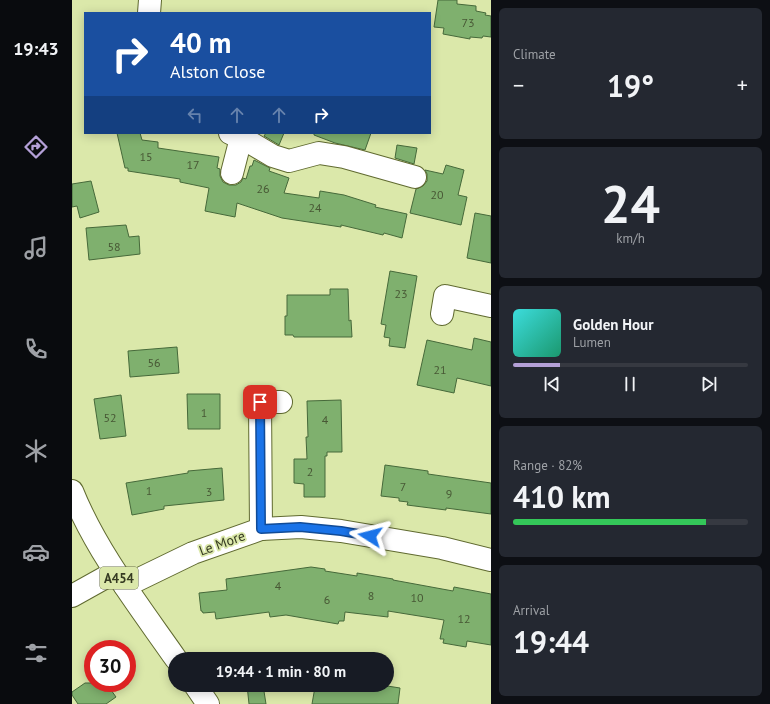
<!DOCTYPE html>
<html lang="en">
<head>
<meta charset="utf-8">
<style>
  body { margin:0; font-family:"PT Sans",sans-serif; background:#242831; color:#f1f3f6; height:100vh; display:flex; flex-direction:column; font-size:15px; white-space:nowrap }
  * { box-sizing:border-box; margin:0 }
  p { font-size:13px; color:#9ea1a6 }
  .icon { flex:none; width:22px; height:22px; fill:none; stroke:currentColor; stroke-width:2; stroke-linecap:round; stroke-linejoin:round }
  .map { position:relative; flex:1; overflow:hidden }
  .details { display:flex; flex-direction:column; gap:8px; padding:8px; background:#0d0f14; width:279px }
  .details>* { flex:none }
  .banner { position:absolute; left:12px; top:12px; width:347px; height:122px; border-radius:0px; box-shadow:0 2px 10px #0003; background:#1a4fa0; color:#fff; overflow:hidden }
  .speed { position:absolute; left:12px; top:640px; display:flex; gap:8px; font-size:20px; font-weight:700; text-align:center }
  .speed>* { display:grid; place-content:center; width:52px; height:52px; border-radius:50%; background:#171b24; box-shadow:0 2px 10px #0003; line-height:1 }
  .speed .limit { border:6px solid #d22; background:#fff; color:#111 }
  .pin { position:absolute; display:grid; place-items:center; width:34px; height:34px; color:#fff; margin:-17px; border-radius:8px; box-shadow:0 2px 6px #0006 }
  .me { position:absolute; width:44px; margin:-22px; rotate:279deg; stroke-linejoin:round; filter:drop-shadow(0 0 3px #0008) }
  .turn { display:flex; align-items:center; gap:14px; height:84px; padding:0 20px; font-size:18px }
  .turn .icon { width:52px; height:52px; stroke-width:2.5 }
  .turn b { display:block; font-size:28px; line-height:34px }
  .lanes { display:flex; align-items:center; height:38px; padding:0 20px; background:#0003; justify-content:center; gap:20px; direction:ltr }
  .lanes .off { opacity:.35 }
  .big { font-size:30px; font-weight:700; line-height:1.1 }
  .details .widget { flex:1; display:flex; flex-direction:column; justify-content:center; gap:6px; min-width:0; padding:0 14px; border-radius:6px; background:#242831 }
  .details .dial { align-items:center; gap:0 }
  .dial b { font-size:52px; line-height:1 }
  .song { display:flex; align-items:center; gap:12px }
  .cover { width:48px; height:48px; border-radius:6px; background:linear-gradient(135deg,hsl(180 70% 55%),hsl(160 70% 35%)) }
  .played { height:4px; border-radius:2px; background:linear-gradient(90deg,#b4a0d7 20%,#363941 20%) }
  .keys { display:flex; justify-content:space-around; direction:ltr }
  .heat { display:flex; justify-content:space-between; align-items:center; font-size:22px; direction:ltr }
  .charge { height:6px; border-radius:3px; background:linear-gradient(90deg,#34c759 82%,#363941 0) }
  .trip { position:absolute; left:96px; top:652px; width:226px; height:40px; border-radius:20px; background:#171b24; box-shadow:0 2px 10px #0003; font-weight:700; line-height:40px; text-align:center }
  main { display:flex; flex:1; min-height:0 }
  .tabs { display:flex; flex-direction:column; width:72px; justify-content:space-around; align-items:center; background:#090b0e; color:#9ea1a6 }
  .tabs .icon { width:28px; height:28px }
  .tabs .selected { color:#b4a0d7 }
  .tabs b { font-size:18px; color:#f1f3f6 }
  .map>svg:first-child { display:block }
  .building { fill:#7fb06e; stroke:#46693a }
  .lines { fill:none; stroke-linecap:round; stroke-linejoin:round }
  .minor-casing { stroke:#606a30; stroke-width:24 }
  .primary-casing { stroke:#606a30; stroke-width:24 }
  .minor { stroke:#fff; stroke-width:22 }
  .primary { stroke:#fff; stroke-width:22 }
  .route-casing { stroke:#114b97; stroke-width:10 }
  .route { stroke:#1a73e8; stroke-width:7 }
  .labels { text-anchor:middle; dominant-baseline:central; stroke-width:3.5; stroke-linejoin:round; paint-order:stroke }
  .number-label { font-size:12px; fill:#485835 }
  .shield { fill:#dbe8aa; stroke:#686f4b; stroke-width:1 }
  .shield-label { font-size:13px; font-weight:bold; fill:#363b22 }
  .street-label { font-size:14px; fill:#363b22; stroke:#dbe8aa }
</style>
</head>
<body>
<main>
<nav class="tabs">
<b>19:43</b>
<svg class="icon selected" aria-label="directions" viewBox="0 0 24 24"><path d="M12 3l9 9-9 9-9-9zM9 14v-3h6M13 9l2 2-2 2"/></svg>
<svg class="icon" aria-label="music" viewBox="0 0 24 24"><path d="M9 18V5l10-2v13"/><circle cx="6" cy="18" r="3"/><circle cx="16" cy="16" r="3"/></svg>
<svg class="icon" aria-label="phone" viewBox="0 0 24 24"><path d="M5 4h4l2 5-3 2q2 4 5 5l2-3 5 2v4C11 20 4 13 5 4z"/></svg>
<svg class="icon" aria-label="climate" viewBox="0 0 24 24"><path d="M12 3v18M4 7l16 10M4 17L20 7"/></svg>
<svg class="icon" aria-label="car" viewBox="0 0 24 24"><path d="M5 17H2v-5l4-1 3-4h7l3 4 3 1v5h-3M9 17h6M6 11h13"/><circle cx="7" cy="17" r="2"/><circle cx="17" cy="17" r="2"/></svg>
<svg class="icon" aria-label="filters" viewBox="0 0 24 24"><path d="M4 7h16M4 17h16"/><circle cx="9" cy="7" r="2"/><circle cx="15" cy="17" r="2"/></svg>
</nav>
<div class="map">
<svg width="419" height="704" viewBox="0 0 419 704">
  <rect width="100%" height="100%" fill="#dbe8aa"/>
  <!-- building -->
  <g class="building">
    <polygon points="366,0 385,0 385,4 404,6 404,11 414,13 413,15 419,16 419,37 411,36 410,38 398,37 398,39 371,34 372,28 362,27"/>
    <polygon points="45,133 68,133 70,140 86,142 86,148 147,157 145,168 148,169 148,176 151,182 157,185 164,185 169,182 171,178 174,179 178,166 180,166 182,160 198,168 197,171 217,178 212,193 247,198 248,191 272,195 304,205 303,207 335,214 330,238 312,233 311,235 269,225 269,227 210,218 165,203 163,217 133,211 137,188 108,182 108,179 56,171 56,168 53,168"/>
    <polygon points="194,133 212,133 207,145 192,136"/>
    <polygon points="242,133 299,133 293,150 263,143 242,135"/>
    <polygon points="325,145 345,148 342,164 323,158"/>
    <polygon points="374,165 392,170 386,195 395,197 389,225 338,213 344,189 351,186 355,181 355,174 353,170 371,174"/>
    <polygon points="19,181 27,212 8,218 5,206 0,207 0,184"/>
    <polygon points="403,213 419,216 419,263 395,258"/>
    <polygon points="54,225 57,237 67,236 68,254 17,260 14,228"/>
    <polygon points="318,271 345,276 333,348 317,346 318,338 312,337 314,325 309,324"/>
    <polygon points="258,289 276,289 277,321 279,320 280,337 222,337 221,335 213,335 213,316 215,316 215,295 258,295"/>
    <polygon points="402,338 419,342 419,386 385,378 382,393 345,385 355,340 400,350"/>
    <polygon points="105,347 107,373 58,377 56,351"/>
    <polygon points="115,394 148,394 148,429 116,429"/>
    <polygon points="49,395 54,436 28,439 22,399"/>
    <polygon points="269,400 270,452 255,452 255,456 253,456 253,497 232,497 232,484 222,483 222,459 235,459 234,437 236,437 235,401"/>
    <polygon points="313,465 356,471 356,474 419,483 419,514 374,508 374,510 335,505 336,502 327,501 327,498 309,496"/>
    <polygon points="150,468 152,500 92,506 92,509 60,515 54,483 116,473 116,471"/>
    <polygon points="239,567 253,569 253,571 285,576 285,573 321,579 321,580 381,591 382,587 419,594 419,645 395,641 394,647 371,643 372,639 368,639 372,620 316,611 316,617 273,612 272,621 267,621 266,624 214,615 198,617 197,612 144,619 143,612 131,613 130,611 129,611 127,593 155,590 154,579"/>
    <polygon points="13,683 34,683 44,697 34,704 6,704 0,695 0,692"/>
    <polygon points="175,685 191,685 194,704 177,704"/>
    <polygon points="256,685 289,690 290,685 309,685 328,688 326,704 240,704 243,687 255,689"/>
  </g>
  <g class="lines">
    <!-- minor casing -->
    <g class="minor-casing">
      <g id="minor">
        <polyline points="77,13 78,0"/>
        <polyline points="158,133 179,143 201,156 217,161 247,153 272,157 343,177"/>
        <polyline points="160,173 169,138"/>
        <polyline points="370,314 373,296 419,306"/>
        <polyline points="189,529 188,402 209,402"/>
        <polyline points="53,586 121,553 189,529 229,527 269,531 370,548 419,560"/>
        <polyline points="0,596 43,572"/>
      </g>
    </g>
    <!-- primary casing -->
    <g class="primary-casing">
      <g id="primary">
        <path d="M 0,491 C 24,551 67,606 104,659"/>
        <polyline points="123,685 136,704"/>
      </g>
    </g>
    <!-- minor -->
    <use href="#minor" class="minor"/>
    <!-- primary -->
    <use href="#primary" class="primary"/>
  </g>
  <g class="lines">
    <!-- route casing -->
    <g class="route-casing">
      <polyline id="route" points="188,402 189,529 228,527 269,531 298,536"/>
    </g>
    <!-- route -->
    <use href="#route" class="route"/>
  </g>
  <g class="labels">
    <!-- number labels -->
    <g class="number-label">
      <text x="396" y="22">73</text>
      <text x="74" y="156">15</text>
      <text x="121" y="164">17</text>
      <text x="191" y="188">26</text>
      <text x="365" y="194">20</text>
      <text x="243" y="207">24</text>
      <text x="42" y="246">58</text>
      <text x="329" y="293">23</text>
      <text x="82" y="362">56</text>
      <text x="368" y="369">21</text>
      <text x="132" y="412">1</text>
      <text x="38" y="417">52</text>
      <text x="253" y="419">4</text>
      <text x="238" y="471">2</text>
      <text x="331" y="486">7</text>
      <text x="77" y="490">1</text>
      <text x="137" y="491">3</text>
      <text x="377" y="493">9</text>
      <text x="206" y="585">4</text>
      <text x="299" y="595">8</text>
      <text x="345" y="597">10</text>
      <text x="255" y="599">6</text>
      <text x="392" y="618">12</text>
    </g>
    <!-- shield labels -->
    <rect class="shield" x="28" y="567" width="38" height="22" rx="3"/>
    <g class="shield-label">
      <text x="47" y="578">A454</text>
    </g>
    <!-- street labels -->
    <g class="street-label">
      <text transform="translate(150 543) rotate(-20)">Le More</text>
    </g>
  </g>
</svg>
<div class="speed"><div class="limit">30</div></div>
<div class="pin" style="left:188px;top:402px;background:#d93025"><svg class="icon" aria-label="arrive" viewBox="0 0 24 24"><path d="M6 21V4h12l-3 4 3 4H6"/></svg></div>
<svg class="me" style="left:298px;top:536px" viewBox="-20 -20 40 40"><path d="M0-17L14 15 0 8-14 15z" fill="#1a73e8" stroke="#fff" stroke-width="4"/></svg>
<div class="trip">19:44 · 1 min · 80 m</div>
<div class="banner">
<div class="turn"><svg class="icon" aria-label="right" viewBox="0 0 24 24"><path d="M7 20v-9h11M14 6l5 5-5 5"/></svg><div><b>40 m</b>Alston Close</div></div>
<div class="lanes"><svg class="icon off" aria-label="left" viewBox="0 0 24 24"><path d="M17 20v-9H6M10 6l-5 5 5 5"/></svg><svg class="icon off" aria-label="ahead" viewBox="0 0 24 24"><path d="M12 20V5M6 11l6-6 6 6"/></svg><svg class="icon off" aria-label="ahead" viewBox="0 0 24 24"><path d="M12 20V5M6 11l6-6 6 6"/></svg><svg class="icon" aria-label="right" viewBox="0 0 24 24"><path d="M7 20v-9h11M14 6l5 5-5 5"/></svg></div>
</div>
</div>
<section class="details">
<div class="widget"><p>Climate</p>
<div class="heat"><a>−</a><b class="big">19°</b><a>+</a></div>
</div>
<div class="widget dial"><b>24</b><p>km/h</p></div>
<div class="widget">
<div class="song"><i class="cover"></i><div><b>Golden Hour</b><p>Lumen</p></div></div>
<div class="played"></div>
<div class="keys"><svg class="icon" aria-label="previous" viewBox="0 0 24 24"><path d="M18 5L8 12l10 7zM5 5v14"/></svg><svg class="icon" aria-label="pause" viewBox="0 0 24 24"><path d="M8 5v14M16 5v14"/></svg><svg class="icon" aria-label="next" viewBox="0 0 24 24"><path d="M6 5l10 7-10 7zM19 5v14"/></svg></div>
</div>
<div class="widget"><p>Range · 82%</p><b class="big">410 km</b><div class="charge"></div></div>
<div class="widget"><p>Arrival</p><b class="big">19:44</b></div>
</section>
</main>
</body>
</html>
